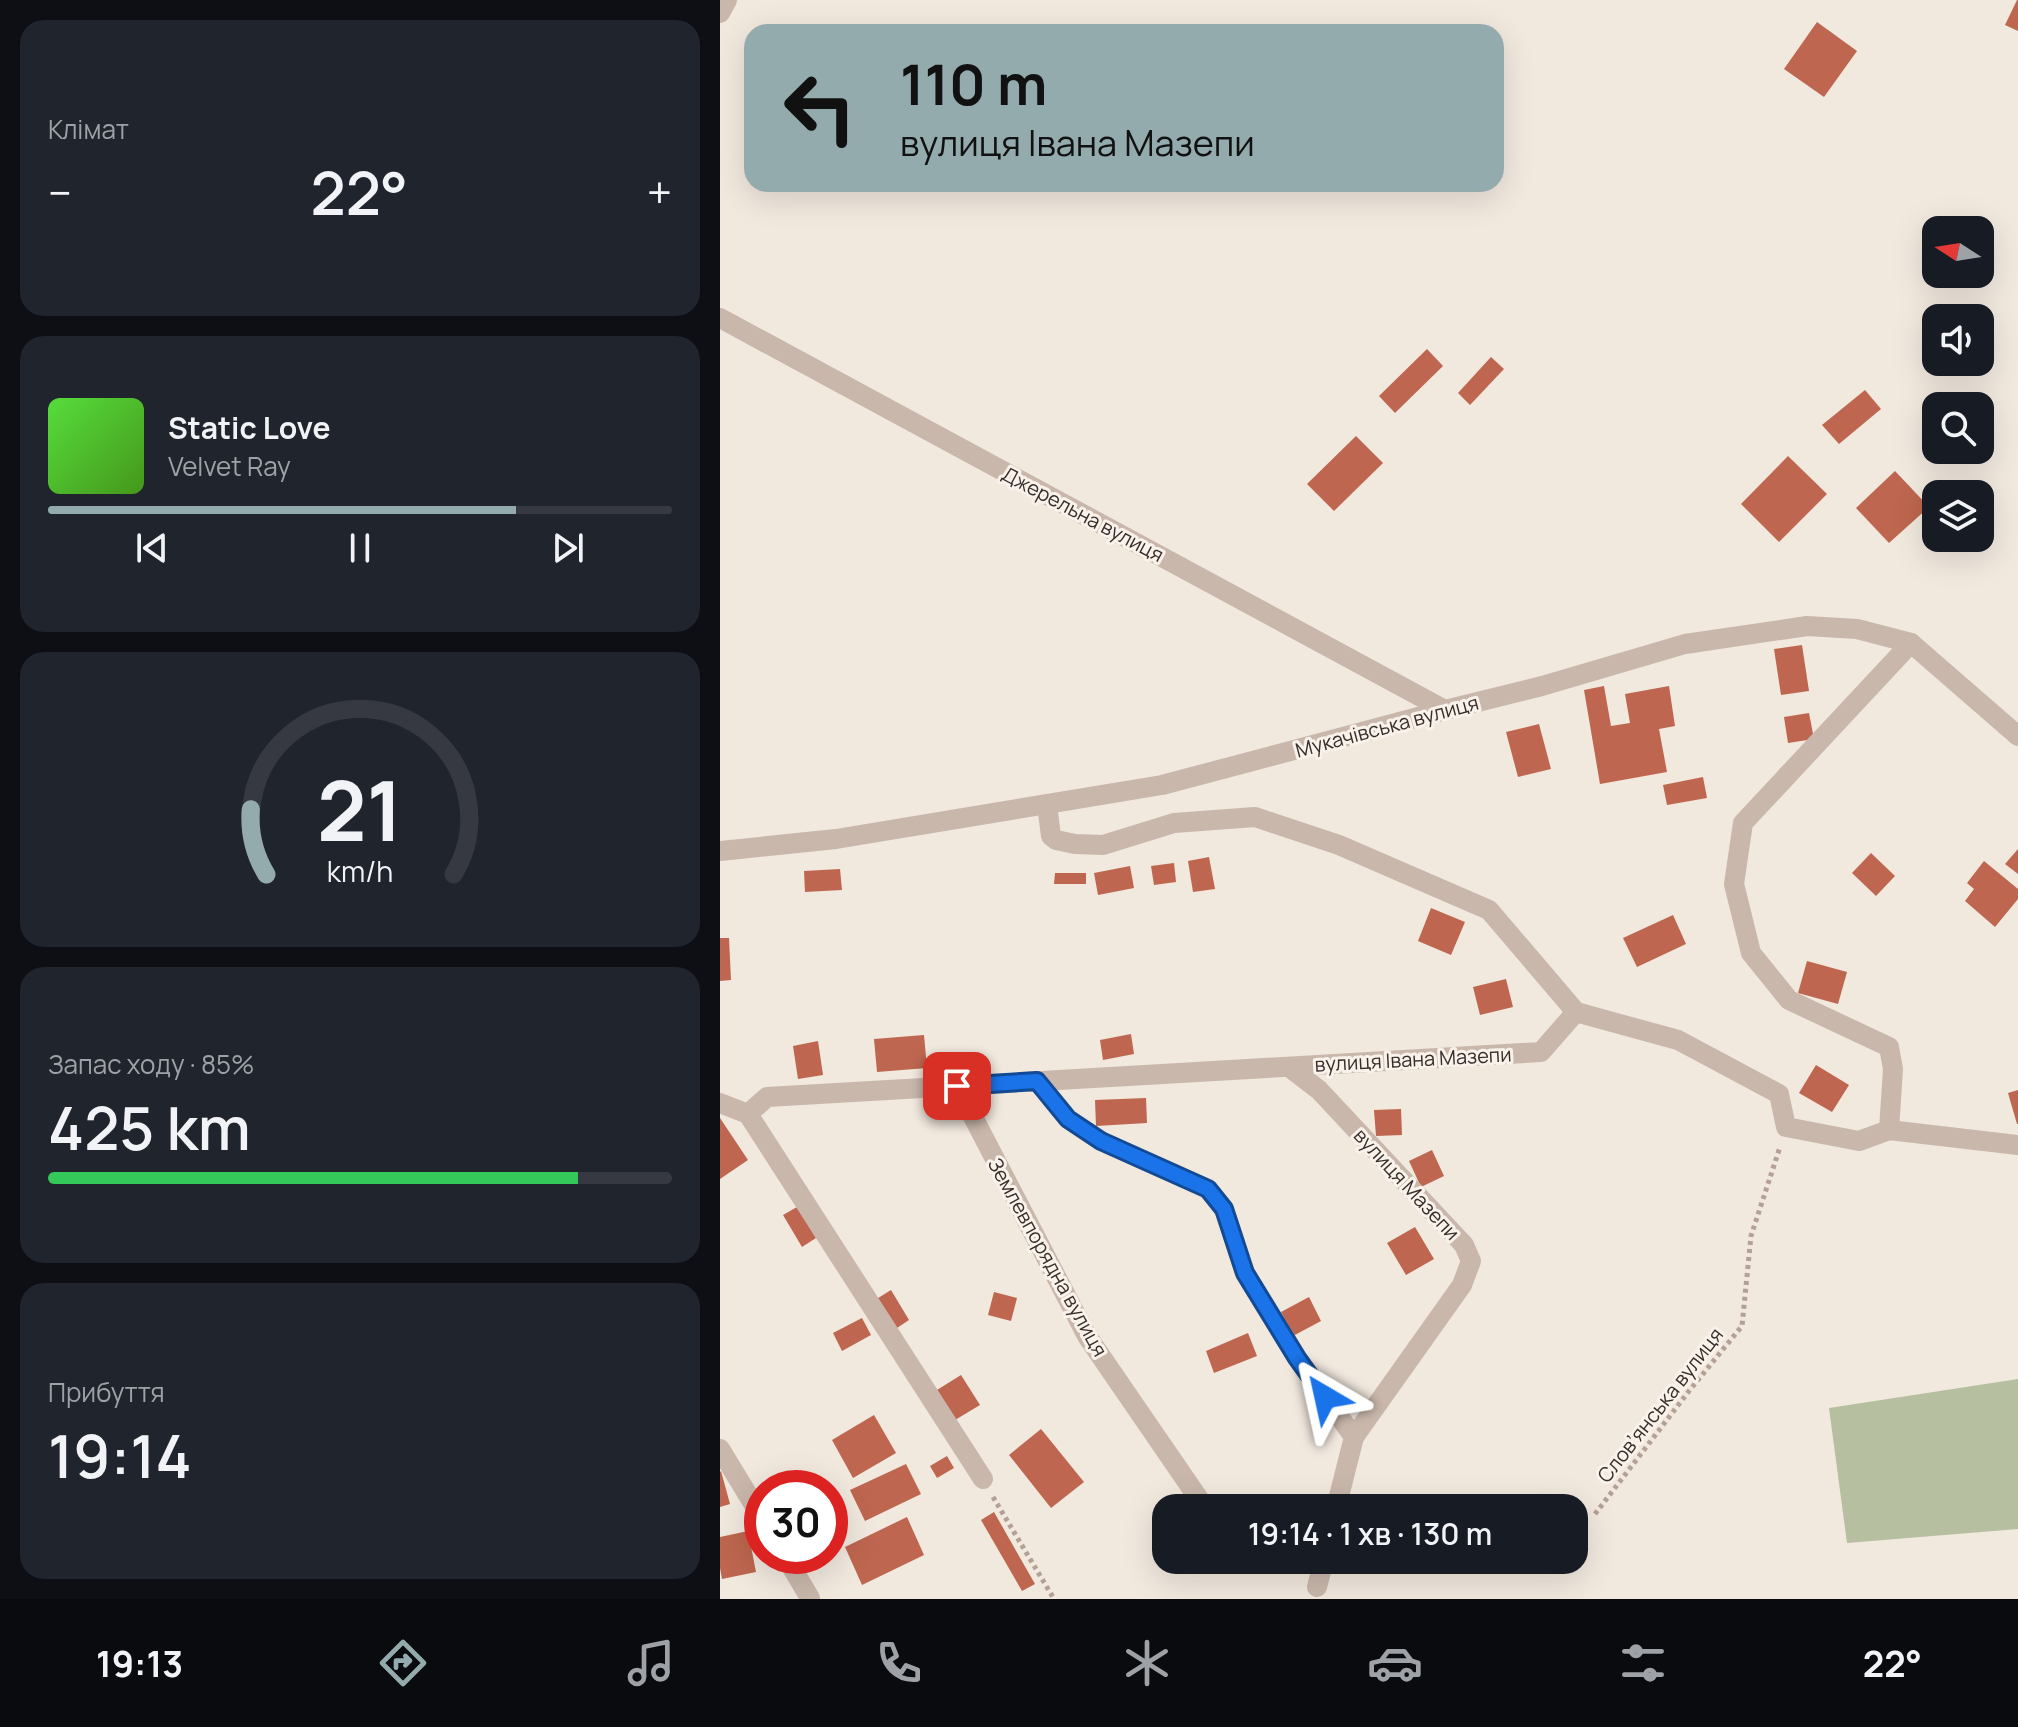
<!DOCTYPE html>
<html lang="uk">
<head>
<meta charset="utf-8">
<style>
  body { margin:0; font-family:Manrope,sans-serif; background:#20242c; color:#f1f3f6; height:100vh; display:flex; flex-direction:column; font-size:30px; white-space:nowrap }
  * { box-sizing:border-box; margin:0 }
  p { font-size:26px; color:#9ea1a6 }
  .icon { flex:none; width:44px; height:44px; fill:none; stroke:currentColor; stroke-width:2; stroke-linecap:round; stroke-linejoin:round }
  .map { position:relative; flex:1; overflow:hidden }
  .sheet { display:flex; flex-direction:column; gap:20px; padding:20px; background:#0d0f14; width:720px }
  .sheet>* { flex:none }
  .guide { position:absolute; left:24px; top:24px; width:760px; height:168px; border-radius:24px; box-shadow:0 8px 32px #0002; background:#94abae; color:#111; overflow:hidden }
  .needle { width:52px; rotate:282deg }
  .buttons { position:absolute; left:1202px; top:216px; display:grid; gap:16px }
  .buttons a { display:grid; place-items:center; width:72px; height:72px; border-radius:16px; background:#171b24; box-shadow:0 8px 32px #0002; font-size:40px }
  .speed { position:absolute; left:24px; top:1470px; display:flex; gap:16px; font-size:40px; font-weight:700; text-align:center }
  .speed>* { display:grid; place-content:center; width:104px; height:104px; border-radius:50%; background:#171b24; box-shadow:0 8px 32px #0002; line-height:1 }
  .speed .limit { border:12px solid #d22; background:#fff; color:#111 }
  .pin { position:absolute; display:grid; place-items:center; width:68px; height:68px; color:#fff; margin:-34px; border-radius:16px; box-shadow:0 4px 12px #0006 }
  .me { position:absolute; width:88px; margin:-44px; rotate:324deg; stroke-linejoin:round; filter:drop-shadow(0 0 6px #0008) }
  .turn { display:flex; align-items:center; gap:28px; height:168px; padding:0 24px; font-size:36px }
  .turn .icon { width:104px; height:104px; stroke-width:2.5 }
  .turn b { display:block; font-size:56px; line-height:68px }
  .big { font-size:60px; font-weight:600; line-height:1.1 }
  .sheet .widget { flex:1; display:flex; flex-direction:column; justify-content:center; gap:12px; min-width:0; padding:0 28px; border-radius:24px; background:#20242c }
  .sheet .dial { align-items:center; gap:0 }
  .dial svg { height:208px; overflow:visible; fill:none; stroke:#363941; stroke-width:7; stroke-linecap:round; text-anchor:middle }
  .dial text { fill:#f1f3f6; stroke:none }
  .song { display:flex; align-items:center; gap:24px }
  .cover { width:96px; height:96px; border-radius:12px; background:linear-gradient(135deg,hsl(110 70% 55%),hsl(100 70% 35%)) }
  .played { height:8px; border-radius:4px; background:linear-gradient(90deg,#94abae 75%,#363941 75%) }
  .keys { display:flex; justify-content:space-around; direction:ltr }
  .heat { display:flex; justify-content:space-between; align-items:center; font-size:44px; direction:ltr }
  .charge { height:12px; border-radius:6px; background:linear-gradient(90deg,#34c759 85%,#363941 0) }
  .trip { position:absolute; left:432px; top:1494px; width:436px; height:80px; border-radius:24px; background:#171b24; box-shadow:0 8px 32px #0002; font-weight:600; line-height:80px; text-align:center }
  .dock { display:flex; height:128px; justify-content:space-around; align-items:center; background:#090b0e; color:#9ea1a6 }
  .dock .icon { width:56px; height:56px }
  .dock .current { color:#94abae }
  .dock b { font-size:36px; color:#f1f3f6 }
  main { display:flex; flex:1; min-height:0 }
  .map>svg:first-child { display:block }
  .green { fill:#b6bf9f }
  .building { fill:#be664f }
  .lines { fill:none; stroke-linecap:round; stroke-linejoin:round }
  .path { stroke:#b4a195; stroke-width:5; stroke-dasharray:4 4; stroke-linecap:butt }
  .minor { stroke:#c9b7ab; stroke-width:20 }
  .route-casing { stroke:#114b97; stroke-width:20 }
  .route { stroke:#1a73e8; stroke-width:14 }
  .labels { text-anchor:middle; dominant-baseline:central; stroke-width:6; stroke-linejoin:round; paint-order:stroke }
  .street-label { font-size:20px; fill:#372d2a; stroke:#f9f2eb }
</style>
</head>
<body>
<main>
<section class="sheet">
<div class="widget"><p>Клімат</p>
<div class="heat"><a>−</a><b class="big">22°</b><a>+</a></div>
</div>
<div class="widget">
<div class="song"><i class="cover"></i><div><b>Static Love</b><p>Velvet Ray</p></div></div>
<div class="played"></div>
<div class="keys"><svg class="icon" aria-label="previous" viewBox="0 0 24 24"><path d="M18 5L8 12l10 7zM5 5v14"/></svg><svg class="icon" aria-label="pause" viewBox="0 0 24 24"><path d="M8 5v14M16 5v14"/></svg><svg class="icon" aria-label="next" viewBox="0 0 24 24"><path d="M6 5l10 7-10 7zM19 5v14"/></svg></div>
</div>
<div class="widget dial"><svg viewBox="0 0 100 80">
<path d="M14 69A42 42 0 1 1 86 69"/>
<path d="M14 69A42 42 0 0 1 8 44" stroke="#94abae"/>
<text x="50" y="56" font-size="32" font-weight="700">21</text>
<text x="50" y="72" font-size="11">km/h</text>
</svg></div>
<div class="widget"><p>Запас ходу · 85%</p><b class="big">425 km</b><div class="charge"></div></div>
<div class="widget"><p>Прибуття</p><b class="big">19:14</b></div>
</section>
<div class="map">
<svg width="1298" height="1599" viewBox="0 0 1298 1599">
  <rect width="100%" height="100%" fill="#f1e8de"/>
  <!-- green -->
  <polygon class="green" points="1298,1379 1298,1529 1127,1543 1109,1408"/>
  <!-- building -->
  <g class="building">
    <polygon points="1297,0 1298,0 1298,31 1285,25"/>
    <polygon points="1097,22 1137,51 1104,97 1064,69"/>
    <polygon points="707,349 723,366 675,413 659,396"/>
    <polygon points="771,357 784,369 750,405 738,393"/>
    <polygon points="1145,390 1161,409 1119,444 1102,425"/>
    <polygon points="636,436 663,463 614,511 587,484"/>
    <polygon points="1068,456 1107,494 1059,542 1021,504"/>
    <polygon points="1175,471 1209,507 1169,543 1136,508"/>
    <polygon points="1082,645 1089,691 1061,695 1054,649"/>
    <polygon points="884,686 891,726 910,723 905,694 949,686 955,726 939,729 947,772 880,784 864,690"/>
    <polygon points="1089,713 1094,739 1068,743 1064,717"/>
    <polygon points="819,724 831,769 798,777 786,732"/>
    <polygon points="983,777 987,798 947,805 943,785"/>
    <polygon points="1298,849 1298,874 1285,864"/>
    <polygon points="1151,853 1175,876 1156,896 1132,873"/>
    <polygon points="489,857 495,889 473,892 468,861"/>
    <polygon points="1264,861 1298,889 1298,899 1275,927 1245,901 1254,889 1247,883"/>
    <polygon points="454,863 456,882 434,885 431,866"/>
    <polygon points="410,866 414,888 378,895 374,873"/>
    <polygon points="120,869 122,890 85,892 84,871"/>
    <polygon points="335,873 366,873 366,884 334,884"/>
    <polygon points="711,908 745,922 731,955 698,941"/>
    <polygon points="953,915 966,944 917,967 903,938"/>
    <polygon points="0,938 9,938 11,980 0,981"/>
    <polygon points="1087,961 1127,972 1118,1004 1078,993"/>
    <polygon points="786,979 793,1007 760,1015 753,987"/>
    <polygon points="411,1034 414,1054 383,1060 380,1040"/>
    <polygon points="204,1035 207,1068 157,1072 154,1039"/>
    <polygon points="98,1041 103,1075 78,1079 73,1046"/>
    <polygon points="1096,1065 1129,1085 1112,1112 1079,1093"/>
    <polygon points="1298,1090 1298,1124 1297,1124 1288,1093"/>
    <polygon points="426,1098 427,1123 376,1126 375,1100"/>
    <polygon points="681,1109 682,1135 656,1136 654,1110"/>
    <polygon points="0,1118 28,1160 0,1179"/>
    <polygon points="712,1150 724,1176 701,1187 689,1161"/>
    <polygon points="77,1207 96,1238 82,1247 63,1215"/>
    <polygon points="695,1227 714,1259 686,1275 667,1243"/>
    <polygon points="171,1290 189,1320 174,1330 155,1300"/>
    <polygon points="274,1292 297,1298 291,1321 268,1315"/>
    <polygon points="589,1297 601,1321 573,1336 561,1312"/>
    <polygon points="142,1318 151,1335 122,1351 113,1333"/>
    <polygon points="528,1333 537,1356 494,1373 486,1351"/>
    <polygon points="241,1375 260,1405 235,1420 217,1390"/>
    <polygon points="154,1415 176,1453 133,1478 112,1440"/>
    <polygon points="321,1429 364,1482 331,1508 289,1455"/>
    <polygon points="227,1456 234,1468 217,1478 210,1466"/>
    <polygon points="186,1464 201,1494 145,1521 130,1490"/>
    <polygon points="1,1471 10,1504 0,1507 0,1472"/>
    <polygon points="274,1512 315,1584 302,1591 261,1520"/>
    <polygon points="187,1517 204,1555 142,1585 125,1547"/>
    <polygon points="28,1531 36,1572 2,1579 0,1568 0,1537"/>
  </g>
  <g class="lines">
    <!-- path -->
    <g class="path">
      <polyline points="273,1497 334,1599"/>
      <polyline points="875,1514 969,1391 1022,1326 1031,1236 1060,1147"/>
    </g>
    <!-- minor -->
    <g class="minor">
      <polyline points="0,13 7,0"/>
      <polyline points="0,318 725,710"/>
      <polyline points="327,805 331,836 336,840 355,844 383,845 454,823 535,817 619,845 769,910 856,1012"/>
      <polyline points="0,851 116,839 442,785 725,710 822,686 965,644 1087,626 1137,629 1191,643 1298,736"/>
      <polyline points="569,1067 599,1090 744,1245 751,1261 742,1285 634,1437"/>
      <polyline points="317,1081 348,1119 381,1141 488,1189 504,1209 525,1273 577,1358 634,1437 616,1508"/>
      <polyline points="237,1086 367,1336 481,1502"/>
      <polyline points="0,1103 28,1114 263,1479"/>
      <polyline points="28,1114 47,1097 821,1052 856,1012 958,1040 1059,1094 1066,1127 1139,1141 1169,1130 1298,1145"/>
      <polyline points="1169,1130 1173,1069 1169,1047 1069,1000 1031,953 1014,884 1023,823 1191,643"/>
      <polyline points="0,1449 42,1518"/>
      <polyline points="65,1556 90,1598"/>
      <polyline points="597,1587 604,1560"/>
    </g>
  </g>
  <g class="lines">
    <!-- route casing -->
    <g class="route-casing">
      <polyline id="route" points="237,1086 317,1081 348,1119 381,1141 488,1189 504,1209 525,1273 577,1358 605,1397"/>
    </g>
    <!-- route -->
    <use href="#route" class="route"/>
  </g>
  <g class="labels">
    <!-- street labels -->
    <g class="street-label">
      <text transform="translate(363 514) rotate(28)">Джерельна вулиця</text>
      <text transform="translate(667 726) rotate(-15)">Мукачівська вулиця</text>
      <text transform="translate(693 1059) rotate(-3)">вулиця Івана Мазепи</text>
      <text transform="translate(687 1184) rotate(47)">вулиця Мазепи</text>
      <text transform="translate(328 1257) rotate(61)">Землевпорядна вулиця</text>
      <text transform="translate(940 1405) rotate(-52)">Словʼянська вулиця</text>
    </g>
  </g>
</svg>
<div class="buttons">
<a><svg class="needle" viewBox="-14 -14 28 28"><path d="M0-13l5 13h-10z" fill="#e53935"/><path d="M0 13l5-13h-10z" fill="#9ea1a6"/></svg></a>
<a><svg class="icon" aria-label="sound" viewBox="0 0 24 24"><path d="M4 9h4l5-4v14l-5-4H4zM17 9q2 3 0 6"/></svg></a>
<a><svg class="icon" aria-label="search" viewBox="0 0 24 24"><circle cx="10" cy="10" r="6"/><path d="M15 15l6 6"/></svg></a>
<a><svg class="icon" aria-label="layers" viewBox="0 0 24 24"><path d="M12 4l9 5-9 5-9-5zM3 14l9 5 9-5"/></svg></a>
</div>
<div class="speed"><div class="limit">30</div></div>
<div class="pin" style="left:237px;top:1086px;background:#d93025"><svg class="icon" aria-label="arrive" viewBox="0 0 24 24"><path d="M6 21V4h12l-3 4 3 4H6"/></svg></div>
<svg class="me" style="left:605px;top:1397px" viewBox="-20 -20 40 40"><path d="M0-17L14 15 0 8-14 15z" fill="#1a73e8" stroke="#fff" stroke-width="4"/></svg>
<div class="trip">19:14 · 1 хв · 130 m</div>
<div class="guide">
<div class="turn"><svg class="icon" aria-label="left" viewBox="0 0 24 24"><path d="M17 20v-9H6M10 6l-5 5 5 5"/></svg><div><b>110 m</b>вулиця Івана Мазепи</div></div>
</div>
</div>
</main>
<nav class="dock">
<b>19:13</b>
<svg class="icon current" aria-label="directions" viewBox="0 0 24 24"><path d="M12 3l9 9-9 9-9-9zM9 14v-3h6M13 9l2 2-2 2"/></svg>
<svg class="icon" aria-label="music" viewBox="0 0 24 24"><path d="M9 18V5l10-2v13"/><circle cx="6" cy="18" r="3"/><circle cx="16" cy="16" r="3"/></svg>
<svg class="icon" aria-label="phone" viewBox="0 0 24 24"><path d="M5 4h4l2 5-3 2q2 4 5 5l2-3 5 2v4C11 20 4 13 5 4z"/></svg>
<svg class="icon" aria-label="climate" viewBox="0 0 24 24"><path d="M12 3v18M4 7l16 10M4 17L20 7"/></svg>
<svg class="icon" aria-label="car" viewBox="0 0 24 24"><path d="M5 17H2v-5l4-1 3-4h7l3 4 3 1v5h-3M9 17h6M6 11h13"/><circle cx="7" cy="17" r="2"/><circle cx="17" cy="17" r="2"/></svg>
<svg class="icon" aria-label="filters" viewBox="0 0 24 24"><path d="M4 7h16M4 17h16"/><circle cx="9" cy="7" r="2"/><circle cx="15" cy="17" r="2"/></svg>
<b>22°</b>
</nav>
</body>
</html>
